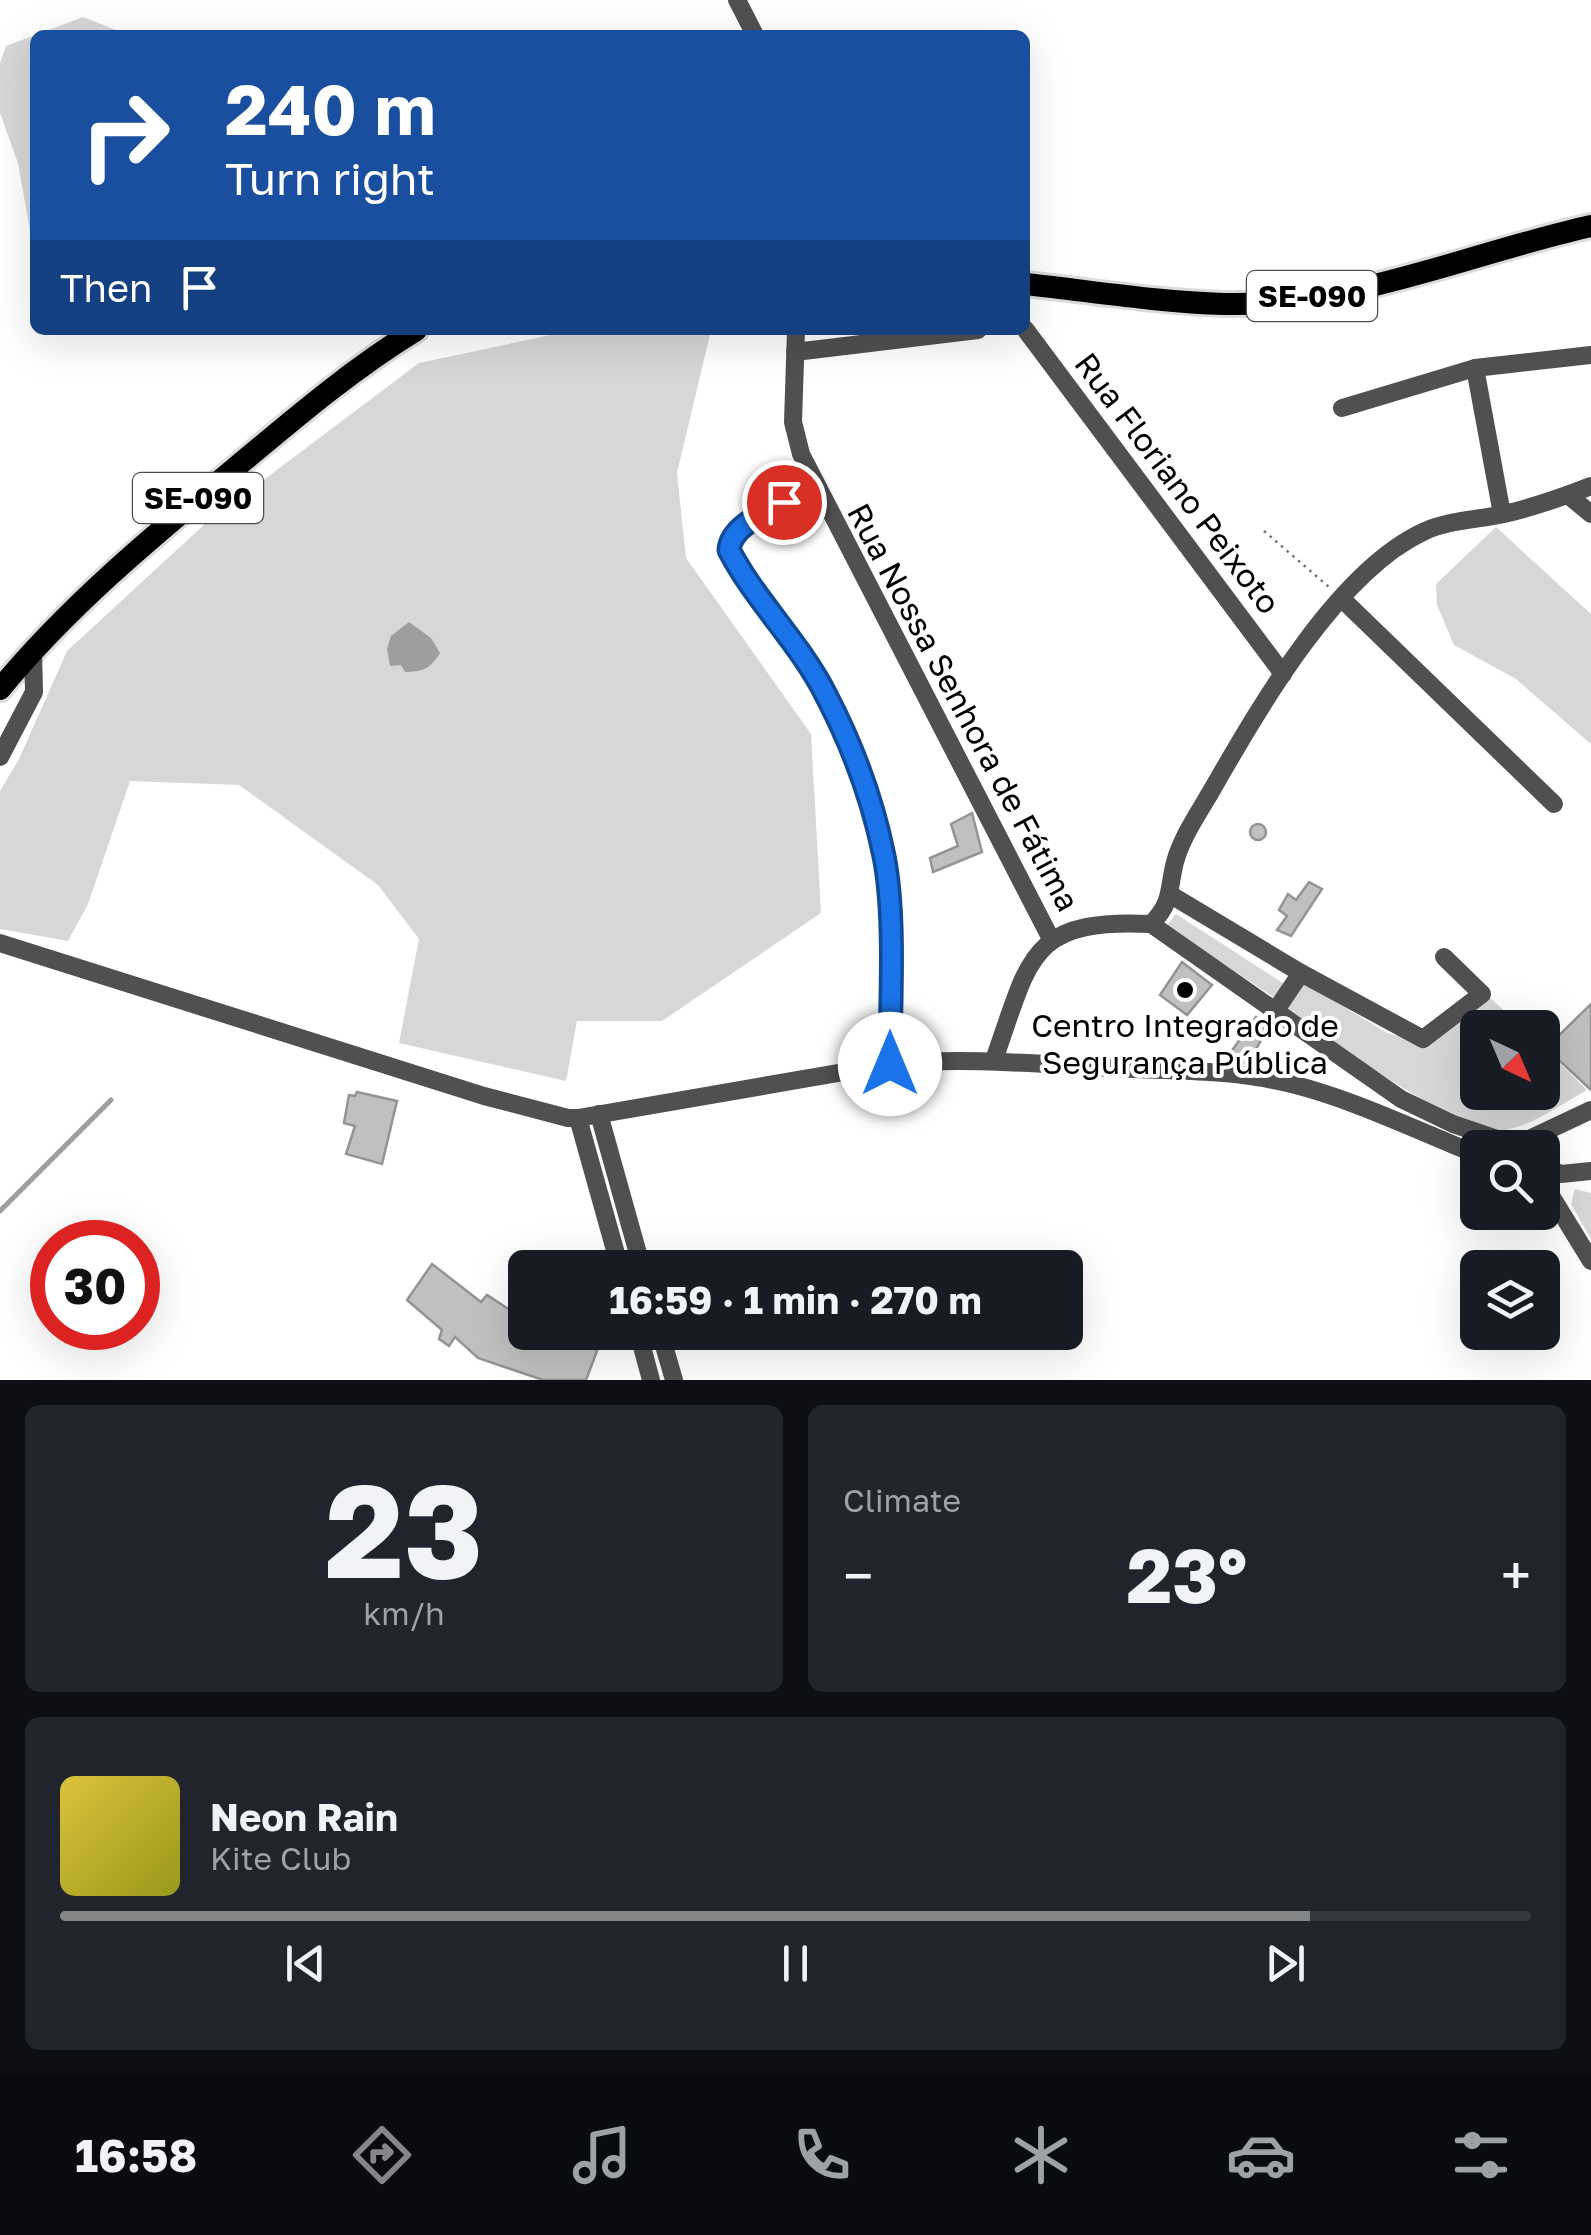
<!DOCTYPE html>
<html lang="en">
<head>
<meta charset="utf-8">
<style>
  body { margin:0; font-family:"Golos Text",sans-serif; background:#20242c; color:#f1f3f6; height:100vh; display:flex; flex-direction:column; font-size:38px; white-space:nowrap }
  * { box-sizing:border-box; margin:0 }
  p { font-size:32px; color:#9ea1a6 }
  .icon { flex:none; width:55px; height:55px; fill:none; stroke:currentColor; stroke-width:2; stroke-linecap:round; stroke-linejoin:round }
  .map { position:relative; height:1380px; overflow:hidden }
  .side { display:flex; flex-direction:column; gap:25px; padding:25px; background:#0d0f14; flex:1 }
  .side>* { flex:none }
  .hud { position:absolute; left:30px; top:30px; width:1000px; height:305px; border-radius:15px; box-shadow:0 10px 40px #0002; background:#1a4fa0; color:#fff; overflow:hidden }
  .needle { width:65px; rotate:136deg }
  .buttons { position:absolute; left:1460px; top:1010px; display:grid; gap:20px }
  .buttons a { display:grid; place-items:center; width:100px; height:100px; border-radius:15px; background:#171b24; box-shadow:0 10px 40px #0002; font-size:50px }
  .speed { position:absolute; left:30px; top:1220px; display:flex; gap:20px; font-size:50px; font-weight:700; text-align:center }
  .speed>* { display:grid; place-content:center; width:130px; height:130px; border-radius:50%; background:#171b24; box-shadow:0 10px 40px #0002; line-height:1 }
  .speed .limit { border:15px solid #d22; background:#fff; color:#111 }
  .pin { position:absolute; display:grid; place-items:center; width:85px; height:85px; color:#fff; margin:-42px; border:5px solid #fff; border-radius:50%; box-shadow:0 2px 10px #0007 }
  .me { position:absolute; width:110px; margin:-55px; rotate:0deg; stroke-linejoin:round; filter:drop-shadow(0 0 8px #0008) }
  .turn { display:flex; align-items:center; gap:35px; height:210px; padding:0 30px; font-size:45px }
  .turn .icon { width:130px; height:130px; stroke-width:2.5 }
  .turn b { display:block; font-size:70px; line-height:85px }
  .then { display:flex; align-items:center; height:95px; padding:0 30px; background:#0003; gap:20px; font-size:38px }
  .big { font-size:75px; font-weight:700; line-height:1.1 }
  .side .card { flex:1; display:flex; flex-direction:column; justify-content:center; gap:15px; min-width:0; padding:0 35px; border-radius:15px; background:#20242c }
  .side .dial { align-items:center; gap:0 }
  .dial b { font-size:130px; line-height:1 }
  .song { display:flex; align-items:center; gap:30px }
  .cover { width:120px; height:120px; border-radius:15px; background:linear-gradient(135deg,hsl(50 70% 55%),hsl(60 70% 35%)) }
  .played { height:10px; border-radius:5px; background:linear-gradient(90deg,#858687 85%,#363941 85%) }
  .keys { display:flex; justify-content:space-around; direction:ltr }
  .heat { display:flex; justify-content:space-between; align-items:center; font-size:55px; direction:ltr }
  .side .tiles { flex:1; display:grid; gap:25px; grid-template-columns:1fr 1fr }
  .card:last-child { grid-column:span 2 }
  .trip { position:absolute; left:508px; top:1250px; width:575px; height:100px; border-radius:15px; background:#171b24; box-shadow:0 10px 40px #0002; font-weight:700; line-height:100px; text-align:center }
  .dock { display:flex; height:160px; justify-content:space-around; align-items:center; background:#090b0e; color:#9ea1a6 }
  .dock .icon { width:70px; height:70px }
  .dock .active { color:#858687 }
  .dock b { font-size:45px; color:#f1f3f6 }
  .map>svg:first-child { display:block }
  .green { fill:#d7d7d7 }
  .water { fill:#9e9e9e }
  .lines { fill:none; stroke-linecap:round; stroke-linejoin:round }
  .stream { stroke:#9e9e9e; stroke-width:5 }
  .building { fill:#c0c0c0; stroke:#949494; stroke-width:2.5 }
  .major-casing { stroke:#dbdbdb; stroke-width:28 }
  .path { stroke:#727272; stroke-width:2.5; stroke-dasharray:2.5 5; stroke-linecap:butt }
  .minor { stroke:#505050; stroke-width:18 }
  .major { stroke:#000; stroke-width:22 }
  .route-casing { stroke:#114b97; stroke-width:25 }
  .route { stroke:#1a73e8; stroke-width:18 }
  .poi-dot { fill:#000; stroke:#fff; stroke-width:4 }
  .labels { text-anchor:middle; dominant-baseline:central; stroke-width:8; stroke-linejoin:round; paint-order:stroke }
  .shield { fill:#fff; stroke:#4c4c4c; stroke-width:2.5 }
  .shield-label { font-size:30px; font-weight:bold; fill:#000 }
  .street-label { font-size:32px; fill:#000; stroke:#fff }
  .poi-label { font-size:32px; fill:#000; stroke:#fff }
</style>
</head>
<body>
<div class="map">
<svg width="1591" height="1380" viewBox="0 0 1591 1380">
  <rect width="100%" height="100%" fill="#fff"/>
  <!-- green -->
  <g class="green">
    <polygon points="83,17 129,35 35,35"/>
    <polygon points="35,35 35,259 18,163 0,113 0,63 6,46"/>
    <polygon points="574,330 711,330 677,473 686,558 811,734 821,913 662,1021 577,1021 566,1081 399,1043 419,939 378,885 239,785 130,781 88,904 68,941 0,929 0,791 19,759 67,651 206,523 419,363"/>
    <polygon points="1496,527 1591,614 1591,744 1516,679 1454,645 1437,605 1436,584"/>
    <polygon points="1176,914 1283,983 1275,998 1166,926"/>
    <path d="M 1303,982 L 1387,1033 L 1423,1042 L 1486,994 L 1522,1027 L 1478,1028 L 1478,1092 L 1542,1092 L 1543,1047 L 1587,1090 C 1563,1103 1532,1126 1505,1130 C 1463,1137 1325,1036 1285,1010 Z"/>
    <polygon points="1575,1189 1591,1193 1591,1239 1571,1204"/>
  </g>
  <!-- water -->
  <path class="water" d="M 409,622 L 431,638 L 440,653 C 431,668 423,672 405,672 L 401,665 L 390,666 L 387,649 L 391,636 Z"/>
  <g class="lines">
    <!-- stream -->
    <polyline class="stream" points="0,1211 111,1100"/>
  </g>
  <!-- building -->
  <g class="building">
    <polygon points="972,813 982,852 933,872 930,858 958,846 951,824"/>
    <circle cx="1258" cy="832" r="8"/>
    <polygon points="1309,882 1322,889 1291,936 1277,930 1287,916 1279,910 1288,894 1296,900"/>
    <polygon points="1182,962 1212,985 1187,1015 1160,995"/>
    <polygon points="1591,1004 1591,1090 1546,1048"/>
    <polygon points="1256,1017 1270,1025 1248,1063 1235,1062 1228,1056"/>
    <polygon points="357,1092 397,1101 382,1164 346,1154 355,1126 344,1123 349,1095 355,1096"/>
    <polygon points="432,1264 481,1302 487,1295 513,1312 510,1321 525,1325 525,1332 577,1332 597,1351 586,1380 543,1380 478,1358 455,1337 449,1346 439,1339 442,1330 407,1300"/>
  </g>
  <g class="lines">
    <!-- major casing -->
    <g class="major-casing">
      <g id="major">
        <path d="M 1025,284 C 1091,291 1158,302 1224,304 C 1350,307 1470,253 1591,226"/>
        <path d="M 0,689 C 67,608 147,541 228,474 C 289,423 349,371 416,330"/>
      </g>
    </g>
    <!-- path -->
    <polyline class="path" points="1264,531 1329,587"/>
    <!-- minor -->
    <g class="minor">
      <polyline points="737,0 755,35"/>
      <polyline points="1025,329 1283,674"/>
      <polyline points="796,330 793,422 801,454 1051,939"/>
      <polyline points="795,352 978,330"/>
      <polyline points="1475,368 1502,514"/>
      <polyline points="1342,408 1475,368 1591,355"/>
      <polyline points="814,485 754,520 729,543 729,550 801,652 827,697 859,768 884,856 889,894 890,1064"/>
      <polyline points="1568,495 1591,514"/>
      <polyline points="1341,598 1554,804"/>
      <polyline points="0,757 34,692 33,650"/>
      <polyline points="1171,895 1301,973 1423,1039 1482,994 1444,957"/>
      <path d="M 1151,924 C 1173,902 1168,889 1175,862 C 1182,836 1200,811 1213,788 C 1259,708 1337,572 1423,532 C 1448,520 1477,520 1504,514 C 1534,507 1563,497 1591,486"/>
      <polyline points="1151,924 1401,1099 1453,1124 1512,1144"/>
      <path d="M 0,943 L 484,1096 L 568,1118 L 578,1118 L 890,1064 C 964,1057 1037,1064 1111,1068 C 1166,1071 1224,1069 1278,1081 C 1342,1094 1416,1130 1478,1155"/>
      <polyline points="1276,1010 1301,973"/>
      <path d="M 994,1060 C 1030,959 1028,918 1151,924"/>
      <polyline points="599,1114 642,1268"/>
      <polyline points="578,1118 620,1268"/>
      <polyline points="1525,1141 1591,1110"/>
      <polyline points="1542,1166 1561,1174 1591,1171"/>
      <polyline points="1542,1181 1591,1261"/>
      <polyline points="638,1332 651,1380"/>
      <polyline points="660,1332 674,1380"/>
    </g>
    <!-- major -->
    <use href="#major" class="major"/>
  </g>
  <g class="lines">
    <!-- route casing -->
    <g class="route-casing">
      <path id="route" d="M 784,502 C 765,513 731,526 729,550 C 756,602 801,644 827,697 C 853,747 873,802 884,856 C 896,917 890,1001 890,1064"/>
    </g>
    <!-- route -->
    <use href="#route" class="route"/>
  </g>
  <!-- markers -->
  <circle class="poi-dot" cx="1185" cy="990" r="10"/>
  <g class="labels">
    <!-- shield labels -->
    <g class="shield">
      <rect x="1247" y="271" width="130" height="50" rx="8"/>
      <rect x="133" y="473" width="130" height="50" rx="8"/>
    </g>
    <g class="shield-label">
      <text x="1312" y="296">SE-090</text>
      <text x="198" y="498">SE-090</text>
    </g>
    <!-- street labels -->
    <g class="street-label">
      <text transform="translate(1178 483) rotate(53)">Rua Floriano Peixoto</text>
      <text transform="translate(964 707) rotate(62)">Rua Nossa Senhora de Fátima</text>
    </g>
    <!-- poi labels -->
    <g class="poi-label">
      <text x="1185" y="1025">Centro Integrado de<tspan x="1185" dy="37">Segurança Pública</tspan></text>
    </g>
  </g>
</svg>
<div class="buttons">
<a><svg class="needle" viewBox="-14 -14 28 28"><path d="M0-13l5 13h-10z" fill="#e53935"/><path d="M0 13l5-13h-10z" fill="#9ea1a6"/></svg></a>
<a><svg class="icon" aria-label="search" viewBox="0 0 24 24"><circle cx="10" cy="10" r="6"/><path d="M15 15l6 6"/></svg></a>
<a><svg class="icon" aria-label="layers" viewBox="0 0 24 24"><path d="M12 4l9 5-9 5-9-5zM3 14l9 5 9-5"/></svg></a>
</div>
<div class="speed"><div class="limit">30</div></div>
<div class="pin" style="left:784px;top:502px;background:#d93025"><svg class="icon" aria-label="arrive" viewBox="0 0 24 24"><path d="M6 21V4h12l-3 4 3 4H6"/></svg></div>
<svg class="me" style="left:890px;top:1064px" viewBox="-20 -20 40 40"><circle r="19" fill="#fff"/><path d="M0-13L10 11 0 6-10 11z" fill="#1a73e8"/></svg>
<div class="trip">16:59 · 1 min · 270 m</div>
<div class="hud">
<div class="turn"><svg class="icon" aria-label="right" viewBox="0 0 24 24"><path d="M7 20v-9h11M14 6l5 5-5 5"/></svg><div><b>240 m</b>Turn right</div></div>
<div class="then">Then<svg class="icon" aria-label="arrive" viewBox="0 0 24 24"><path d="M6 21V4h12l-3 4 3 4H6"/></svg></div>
</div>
</div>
<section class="side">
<div class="tiles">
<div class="card dial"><b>23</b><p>km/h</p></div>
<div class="card"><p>Climate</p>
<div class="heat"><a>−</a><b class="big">23°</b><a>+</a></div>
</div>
<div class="card">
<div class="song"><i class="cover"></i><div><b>Neon Rain</b><p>Kite Club</p></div></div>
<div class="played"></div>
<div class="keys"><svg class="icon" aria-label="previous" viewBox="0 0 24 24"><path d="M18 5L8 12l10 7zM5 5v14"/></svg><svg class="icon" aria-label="pause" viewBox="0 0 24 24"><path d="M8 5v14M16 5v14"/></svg><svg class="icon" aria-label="next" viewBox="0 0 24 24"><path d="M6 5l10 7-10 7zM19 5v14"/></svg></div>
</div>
</div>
</section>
<nav class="dock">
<b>16:58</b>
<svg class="icon active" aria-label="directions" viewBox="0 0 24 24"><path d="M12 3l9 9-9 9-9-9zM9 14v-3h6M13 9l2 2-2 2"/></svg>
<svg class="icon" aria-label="music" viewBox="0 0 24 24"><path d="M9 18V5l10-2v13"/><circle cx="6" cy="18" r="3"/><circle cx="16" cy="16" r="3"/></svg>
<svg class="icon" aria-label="phone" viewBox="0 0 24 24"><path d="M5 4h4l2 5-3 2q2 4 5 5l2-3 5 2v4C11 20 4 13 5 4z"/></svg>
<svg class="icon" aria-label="climate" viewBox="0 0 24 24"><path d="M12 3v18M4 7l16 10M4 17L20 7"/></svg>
<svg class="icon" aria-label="car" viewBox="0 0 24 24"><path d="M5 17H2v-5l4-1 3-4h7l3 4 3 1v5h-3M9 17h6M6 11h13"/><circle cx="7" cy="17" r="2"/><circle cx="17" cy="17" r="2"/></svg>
<svg class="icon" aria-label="filters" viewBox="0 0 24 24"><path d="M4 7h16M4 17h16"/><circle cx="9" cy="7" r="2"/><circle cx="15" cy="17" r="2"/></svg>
</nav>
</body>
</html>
